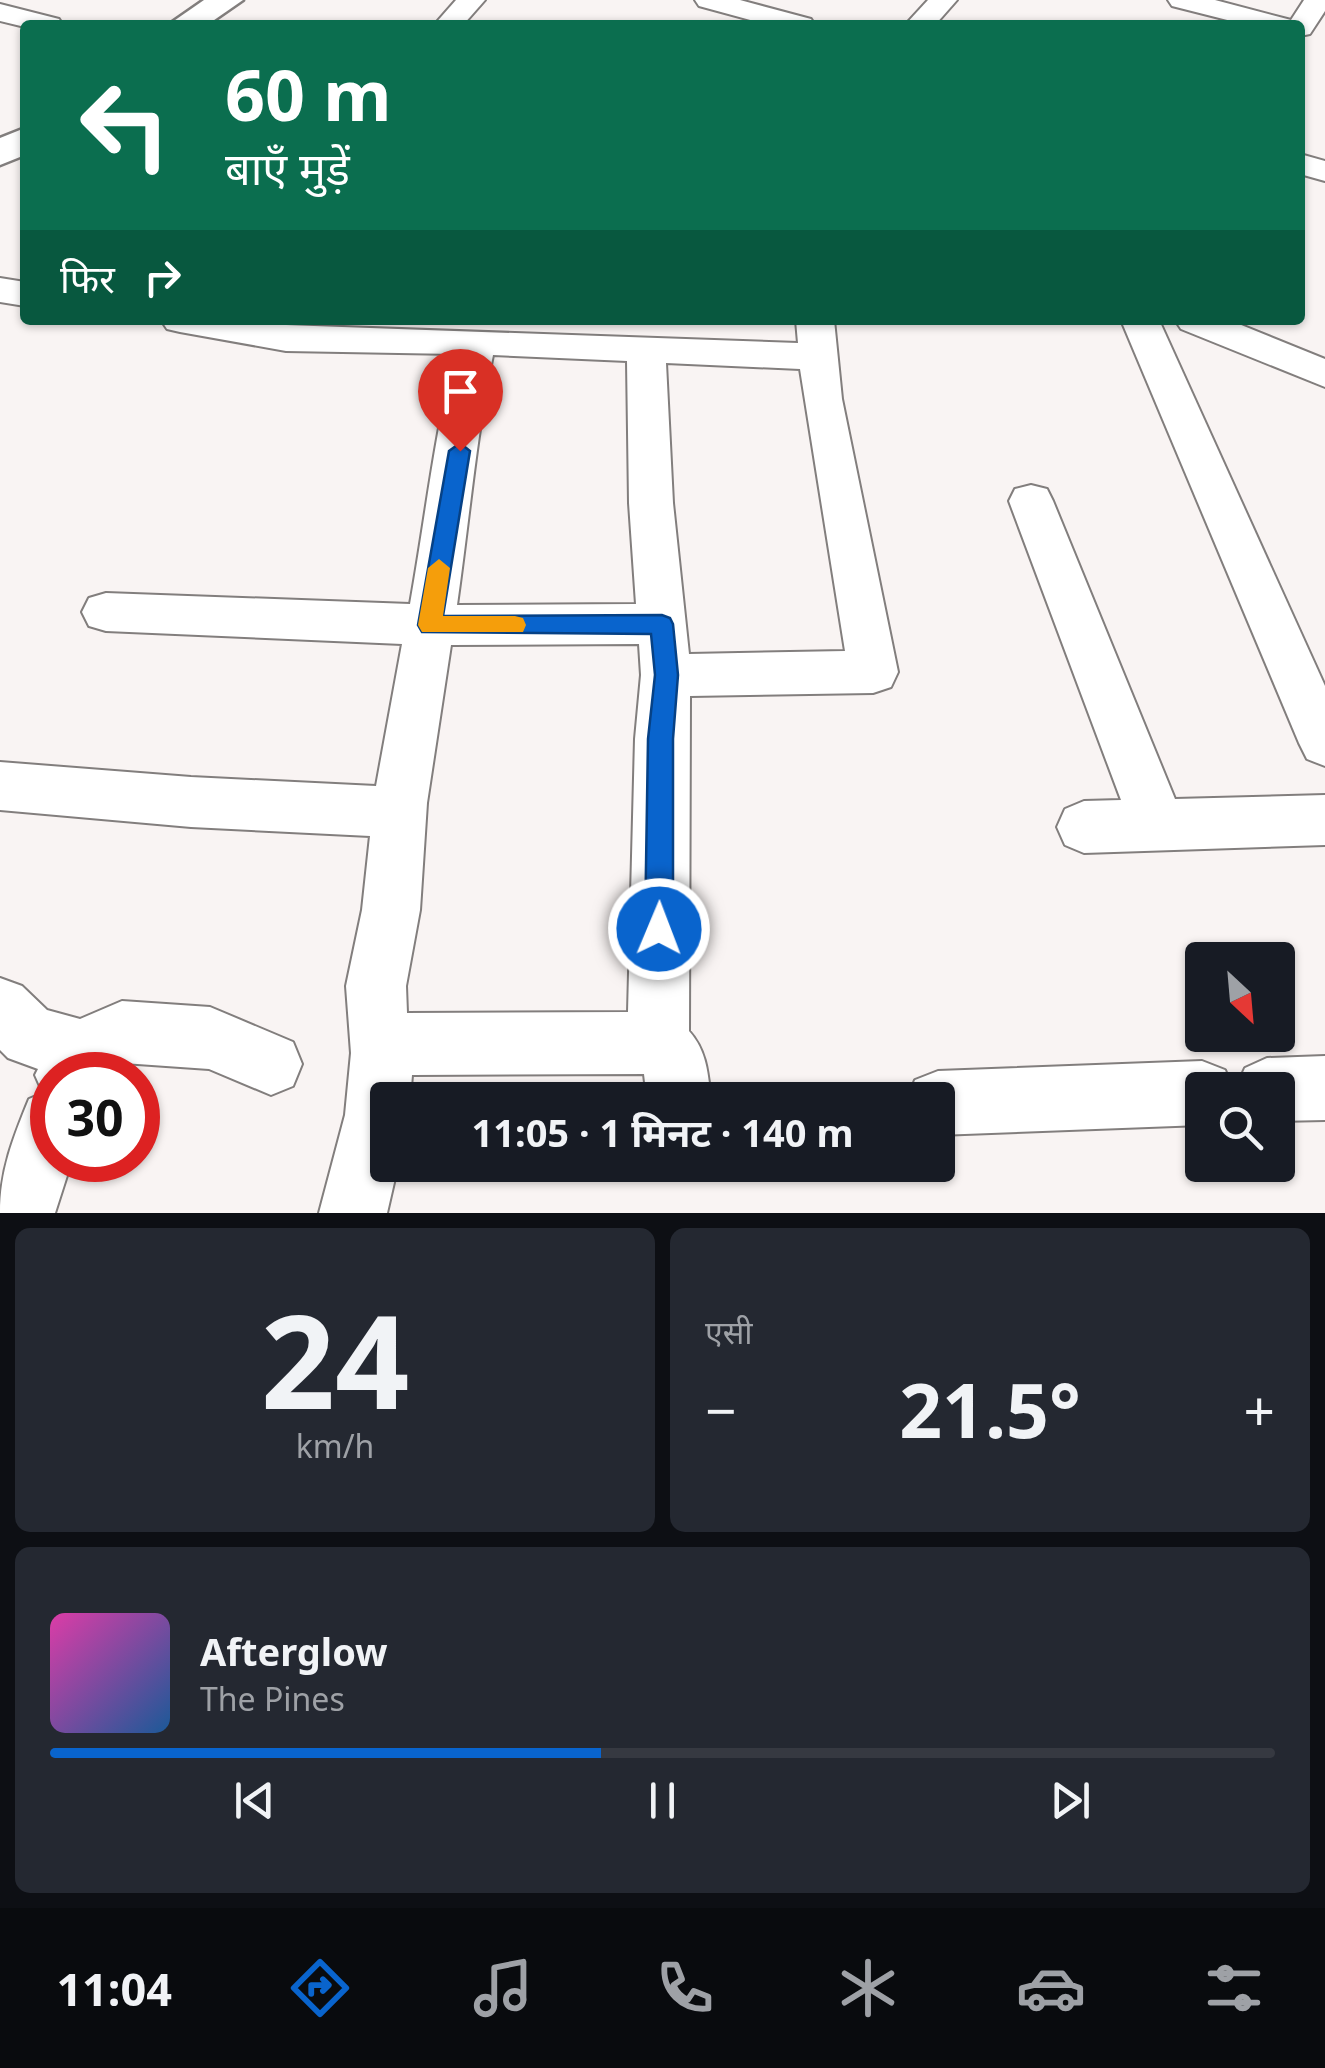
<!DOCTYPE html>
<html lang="hi">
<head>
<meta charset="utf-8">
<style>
  body { margin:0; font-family:"Noto Sans","Noto Sans Devanagari",sans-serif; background:#242831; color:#f1f3f6; height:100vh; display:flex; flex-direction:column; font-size:38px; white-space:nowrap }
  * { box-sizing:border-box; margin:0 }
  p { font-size:32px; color:#9ea1a6 }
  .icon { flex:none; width:55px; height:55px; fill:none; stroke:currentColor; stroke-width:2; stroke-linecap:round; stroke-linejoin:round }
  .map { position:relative; height:1213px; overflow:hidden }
  .panel { display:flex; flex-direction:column; gap:15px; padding:15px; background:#0d0f14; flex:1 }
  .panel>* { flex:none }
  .top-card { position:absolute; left:20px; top:20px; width:1285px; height:305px; border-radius:10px; box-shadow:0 2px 8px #0004; background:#0b6e4f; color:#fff; overflow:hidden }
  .needle { width:65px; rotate:154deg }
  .controls { position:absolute; left:1185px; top:942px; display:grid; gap:20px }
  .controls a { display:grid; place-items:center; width:110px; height:110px; border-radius:10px; background:#171b24; box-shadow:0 2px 8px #0004; font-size:50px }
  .speed { position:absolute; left:30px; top:1052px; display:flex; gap:20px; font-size:50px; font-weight:700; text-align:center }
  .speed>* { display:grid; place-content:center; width:130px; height:130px; border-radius:50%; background:#171b24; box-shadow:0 2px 8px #0004; line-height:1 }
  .speed .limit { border:15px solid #d22; background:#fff; color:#111 }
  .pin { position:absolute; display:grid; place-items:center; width:85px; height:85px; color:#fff; margin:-102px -42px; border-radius:50% 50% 50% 0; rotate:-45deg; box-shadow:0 0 10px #0007 }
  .pin .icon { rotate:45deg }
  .me { position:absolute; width:110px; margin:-55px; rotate:1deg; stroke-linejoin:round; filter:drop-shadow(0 0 8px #0008) }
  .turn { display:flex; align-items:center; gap:35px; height:210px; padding:0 40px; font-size:45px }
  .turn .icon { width:130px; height:130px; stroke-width:2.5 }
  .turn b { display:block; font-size:70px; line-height:85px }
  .then { display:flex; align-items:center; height:95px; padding:0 40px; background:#0003; gap:20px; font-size:38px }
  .big { font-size:75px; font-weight:700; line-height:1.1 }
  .panel .card { flex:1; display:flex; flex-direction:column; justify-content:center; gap:15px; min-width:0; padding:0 35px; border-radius:15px; background:#242831 }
  .panel .dial { align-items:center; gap:0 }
  .dial b { font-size:130px; line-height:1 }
  .song { display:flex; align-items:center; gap:30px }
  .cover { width:120px; height:120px; border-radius:15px; background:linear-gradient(135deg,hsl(320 70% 55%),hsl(210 70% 35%)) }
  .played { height:10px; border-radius:5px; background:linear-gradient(90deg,#0964cd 45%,#363941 45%) }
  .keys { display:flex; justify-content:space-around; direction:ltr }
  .heat { display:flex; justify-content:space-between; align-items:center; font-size:55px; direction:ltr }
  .panel .tiles { flex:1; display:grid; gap:15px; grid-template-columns:1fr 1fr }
  .card:last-child { grid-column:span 2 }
  .trip { position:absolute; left:370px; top:1082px; width:585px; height:100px; border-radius:10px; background:#171b24; box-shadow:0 2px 8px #0004; font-weight:700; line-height:100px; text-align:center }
  .menu { display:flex; height:160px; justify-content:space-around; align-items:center; background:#090b0e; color:#9ea1a6 }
  .menu .icon { width:70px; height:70px }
  .menu .active { color:#0964cd }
  .menu b { font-size:45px; color:#f1f3f6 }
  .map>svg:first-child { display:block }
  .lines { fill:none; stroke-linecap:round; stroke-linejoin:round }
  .minor-casing { stroke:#827e7d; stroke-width:4 }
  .highway-casing { stroke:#827e7d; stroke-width:5 }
  .minor { fill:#fff; fill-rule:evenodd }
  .highway { fill:#fff; fill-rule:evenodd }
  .route { fill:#0964cd; stroke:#064185; stroke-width:2.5 }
  .slow { fill:#f59e0b }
</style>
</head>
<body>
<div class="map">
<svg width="1325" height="1213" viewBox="0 0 1325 1213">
  <rect width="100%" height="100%" fill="#f9f4f3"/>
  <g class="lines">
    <!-- minor casing -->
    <g class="minor-casing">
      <g id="minor">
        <polygon points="456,0 485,0 463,25 434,25"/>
        <polygon points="695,0 740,0 811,19 815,25 769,25 699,6"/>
        <polygon points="928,0 957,0 935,25 905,25"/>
        <polygon points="1168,0 1215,0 1291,20 1304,0 1325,0 1325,11 1310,34 1300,36 1300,25 1247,25 1172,6"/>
        <polygon points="0,4 59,19 63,25 25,27 0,21"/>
        <polygon points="1300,154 1325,161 1325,181 1300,174"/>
        <polygon points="0,278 25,282 25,306 0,302"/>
        <path d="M 161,320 L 254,320 L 286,325 L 798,343 L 796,320 L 834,320 L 842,399 L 898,672 L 891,687 L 873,693 L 690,696 L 689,1031 C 707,1051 708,1074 711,1100 L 647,1100 L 644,1074 L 412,1075 L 410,1100 L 388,1100 L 388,1165 L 398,1165 L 387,1213 L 319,1213 L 345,1115 L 351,1053 L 346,986 L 362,910 L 370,836 L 191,827 L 0,810 L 0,762 L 191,777 L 376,786 L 402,644 L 106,631 L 89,626 L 82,612 L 89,598 L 106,593 L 410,604 C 425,521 434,436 455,354 L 286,351 L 180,332 L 167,329 ZM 493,355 L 627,361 L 629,503 L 636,604 L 457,605 C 469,522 476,437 493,355 ZM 666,363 L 800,369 L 845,651 L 689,654 L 673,503 ZM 639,644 L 641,675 L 635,739 L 628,1012 L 407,1013 L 406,986 L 420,910 L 427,803 L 451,645 Z"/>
        <polygon points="1121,320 1159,320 1325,686 1325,766 1307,759 1299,743"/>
        <polygon points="1175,320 1229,320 1325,359 1325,387 1181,329"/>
        <polygon points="1031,485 1047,489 1053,501 1175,799 1325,795 1325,845 1084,853 1065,845 1057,827 1065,809 1084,801 1121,800 1009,501 1015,489"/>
        <path d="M 0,978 L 22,986 L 47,1010 L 80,1019 L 122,1001 L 210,1007 L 293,1042 L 302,1064 L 293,1086 L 271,1095 L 209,1069 L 123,1063 L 101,1075 L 52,1075 L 52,1160 L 72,1160 L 55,1213 L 0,1213 C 0,1171 13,1138 29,1099 L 43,1093 L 35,1075 L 38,1069 L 8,1058 L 0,1050 Z"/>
        <polygon points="1325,1056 1325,1120 1278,1121 1278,1090 1235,1090 1245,1068 1267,1058"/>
        <polygon points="1202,1061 1225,1070 1233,1090 1202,1090 1202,1125 938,1135 938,1100 907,1100 915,1080 938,1071"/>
      </g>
    </g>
    <!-- highway casing -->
    <g class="highway-casing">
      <g id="highway">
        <polygon points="204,0 243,0 207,25 168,25"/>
        <polygon points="25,128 25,155 0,165 0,138"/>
      </g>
    </g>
    <!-- minor -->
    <use href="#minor" class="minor"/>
    <!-- highway -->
    <use href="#highway" class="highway"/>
  </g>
  <!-- route -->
  <polygon class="route" points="460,443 470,451 443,616 662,615 670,618 673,624 678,675 673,739 673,929 669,939 659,943 649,939 645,929 648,739 655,675 651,634 422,632 418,625 449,451"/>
  <!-- slow -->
  <polygon class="slow" points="439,559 450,568 443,616 515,616 523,618 526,625 523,632 422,632 418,625 428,568"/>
</svg>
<div class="controls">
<a><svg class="needle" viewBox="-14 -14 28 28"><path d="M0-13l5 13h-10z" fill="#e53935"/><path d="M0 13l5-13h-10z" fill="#9ea1a6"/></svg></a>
<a><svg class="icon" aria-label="search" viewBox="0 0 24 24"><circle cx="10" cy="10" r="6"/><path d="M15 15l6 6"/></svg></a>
</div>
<div class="speed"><div class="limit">30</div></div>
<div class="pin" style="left:460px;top:451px;background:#d93025"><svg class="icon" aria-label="arrive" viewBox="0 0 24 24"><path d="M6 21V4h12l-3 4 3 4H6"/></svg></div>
<svg class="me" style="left:659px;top:929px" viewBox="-20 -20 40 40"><circle r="17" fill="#0964cd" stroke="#fff" stroke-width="3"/><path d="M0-11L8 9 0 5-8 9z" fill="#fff"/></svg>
<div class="trip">11:05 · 1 मिनट · 140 m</div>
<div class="top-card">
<div class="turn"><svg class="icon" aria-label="left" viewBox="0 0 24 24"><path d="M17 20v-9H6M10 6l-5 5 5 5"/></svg><div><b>60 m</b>बाएँ मुड़ें</div></div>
<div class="then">फिर<svg class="icon" aria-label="right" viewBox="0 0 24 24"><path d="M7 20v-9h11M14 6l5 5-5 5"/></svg></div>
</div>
</div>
<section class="panel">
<div class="tiles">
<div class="card dial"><b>24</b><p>km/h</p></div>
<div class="card"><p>एसी</p>
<div class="heat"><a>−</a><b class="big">21.5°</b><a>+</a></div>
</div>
<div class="card">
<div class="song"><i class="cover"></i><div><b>Afterglow</b><p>The Pines</p></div></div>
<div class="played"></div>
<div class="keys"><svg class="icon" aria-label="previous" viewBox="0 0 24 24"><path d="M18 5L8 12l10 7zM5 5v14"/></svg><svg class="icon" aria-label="pause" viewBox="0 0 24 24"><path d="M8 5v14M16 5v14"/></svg><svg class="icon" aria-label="next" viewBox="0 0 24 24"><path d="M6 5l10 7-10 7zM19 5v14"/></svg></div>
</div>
</div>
</section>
<nav class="menu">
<b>11:04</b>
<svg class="icon active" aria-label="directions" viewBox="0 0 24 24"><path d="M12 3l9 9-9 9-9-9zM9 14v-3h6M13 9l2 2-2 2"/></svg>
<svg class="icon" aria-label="music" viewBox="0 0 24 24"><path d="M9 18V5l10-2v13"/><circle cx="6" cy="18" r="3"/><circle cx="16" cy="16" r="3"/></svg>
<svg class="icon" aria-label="phone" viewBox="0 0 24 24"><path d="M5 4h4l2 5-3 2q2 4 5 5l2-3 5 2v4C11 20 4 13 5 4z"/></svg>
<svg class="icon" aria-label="climate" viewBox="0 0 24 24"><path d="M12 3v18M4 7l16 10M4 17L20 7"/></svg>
<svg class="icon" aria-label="car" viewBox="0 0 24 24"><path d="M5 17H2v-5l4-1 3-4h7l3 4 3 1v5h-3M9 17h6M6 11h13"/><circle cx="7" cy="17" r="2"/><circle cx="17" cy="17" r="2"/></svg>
<svg class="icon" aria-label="filters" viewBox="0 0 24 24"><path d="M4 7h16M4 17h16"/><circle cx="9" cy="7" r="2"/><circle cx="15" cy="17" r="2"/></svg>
</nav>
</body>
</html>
